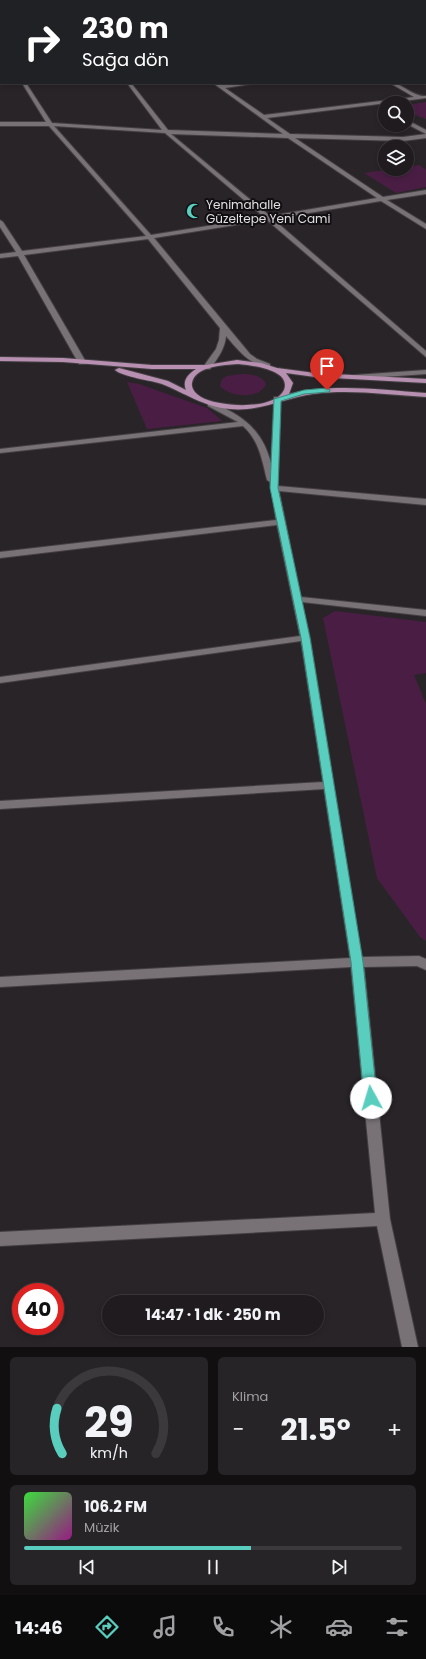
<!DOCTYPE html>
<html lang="tr">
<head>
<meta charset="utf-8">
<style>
  body { margin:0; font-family:Poppins,sans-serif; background:#272427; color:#f1f3f6; height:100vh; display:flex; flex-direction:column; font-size:15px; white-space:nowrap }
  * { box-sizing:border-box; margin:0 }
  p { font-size:13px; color:#a1a1a4 }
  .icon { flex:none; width:22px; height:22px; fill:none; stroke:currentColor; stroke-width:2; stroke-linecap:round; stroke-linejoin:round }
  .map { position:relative; height:1347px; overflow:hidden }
  .sheet { display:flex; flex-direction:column; gap:10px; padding:10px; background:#110f10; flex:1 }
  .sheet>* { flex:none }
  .top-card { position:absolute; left:0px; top:0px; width:426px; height:84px; box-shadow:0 2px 6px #0003,0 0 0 1px #3c393c; background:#202124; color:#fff; overflow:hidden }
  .controls { position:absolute; left:378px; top:96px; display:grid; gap:8px }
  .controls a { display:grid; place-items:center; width:36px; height:36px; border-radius:50%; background:#1f1b1e; box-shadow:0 2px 6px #0003,0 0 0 1px #3c393c; font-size:20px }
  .speed { position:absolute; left:12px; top:1283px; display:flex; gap:8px; font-size:20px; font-weight:700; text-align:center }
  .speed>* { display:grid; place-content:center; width:52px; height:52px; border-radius:50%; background:#1f1b1e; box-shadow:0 2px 6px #0003,0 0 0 1px #3c393c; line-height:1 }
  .speed .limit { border:6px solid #d22; background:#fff; color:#111 }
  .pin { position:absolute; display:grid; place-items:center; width:34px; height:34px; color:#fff; margin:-41px -17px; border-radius:50% 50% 50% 0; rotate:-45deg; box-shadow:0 0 4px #0007 }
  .pin .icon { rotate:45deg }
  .me { position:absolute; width:44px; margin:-22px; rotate:354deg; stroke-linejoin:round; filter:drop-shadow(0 0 3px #0008) }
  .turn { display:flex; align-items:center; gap:14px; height:84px; padding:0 16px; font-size:18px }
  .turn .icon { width:52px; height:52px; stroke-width:2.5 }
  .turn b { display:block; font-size:28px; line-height:34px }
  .big { font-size:30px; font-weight:700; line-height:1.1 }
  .sheet .card { flex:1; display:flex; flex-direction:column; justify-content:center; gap:6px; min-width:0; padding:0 14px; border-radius:6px; background:#272427 }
  .sheet .dial { align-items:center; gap:0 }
  .dial svg { height:104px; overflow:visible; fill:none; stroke:#3c393c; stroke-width:7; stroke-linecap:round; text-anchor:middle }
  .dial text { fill:#f1f3f6; stroke:none }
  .song { display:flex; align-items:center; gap:12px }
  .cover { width:48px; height:48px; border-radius:6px; background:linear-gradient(135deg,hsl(120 70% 55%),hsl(310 70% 35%)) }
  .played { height:4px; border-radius:2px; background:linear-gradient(90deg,#59cebe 60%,#3c393c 60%) }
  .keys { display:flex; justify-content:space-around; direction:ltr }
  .heat { display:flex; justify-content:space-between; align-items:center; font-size:22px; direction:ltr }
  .sheet .tiles { flex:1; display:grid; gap:10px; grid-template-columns:1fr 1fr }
  .card:last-child { grid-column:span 2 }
  .trip { position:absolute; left:102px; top:1295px; width:222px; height:40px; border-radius:20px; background:#1f1b1e; box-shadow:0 2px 6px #0003,0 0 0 1px #3c393c; font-weight:700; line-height:40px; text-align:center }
  .menu { display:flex; height:64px; justify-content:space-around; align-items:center; background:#0c0b0c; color:#a1a1a4 }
  .menu .icon { width:28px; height:28px }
  .menu .on { color:#59cebe }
  .menu b { font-size:18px; color:#f1f3f6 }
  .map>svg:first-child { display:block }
  .green { fill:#4a1e44 }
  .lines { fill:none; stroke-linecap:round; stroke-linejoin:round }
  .minor-casing { stroke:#443f43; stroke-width:2 }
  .major-casing { stroke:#443f43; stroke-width:2 }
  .minor { fill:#787276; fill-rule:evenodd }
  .major { fill:#b78fb0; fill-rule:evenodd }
  .route { fill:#59cebe; stroke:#3a867c }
  .labels { text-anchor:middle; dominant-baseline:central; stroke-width:4; stroke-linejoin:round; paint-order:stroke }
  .far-poi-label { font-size:12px; fill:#e2dfe1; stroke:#100e10; text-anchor:start }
</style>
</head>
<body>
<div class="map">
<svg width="426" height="1347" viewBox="0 0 426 1347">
  <rect width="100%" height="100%" fill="#292428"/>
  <!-- green -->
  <g class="green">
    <polygon points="426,102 426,119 407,112 407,105"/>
    <polygon points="419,165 426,170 426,187 396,193 364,173 391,169 407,169 407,167"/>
    <path d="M 241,374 C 250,374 262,375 266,384 C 260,400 229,397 220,386 L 222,379 L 227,376 Z"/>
    <polygon points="127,382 139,384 207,408 222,421 147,429"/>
    <polygon points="335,611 426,622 426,673 414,675 426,704 426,941 420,937 377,878 323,618"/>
  </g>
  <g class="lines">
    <!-- minor casing -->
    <g class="minor-casing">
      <g id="minor">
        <polygon points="157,0 161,0 162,1 158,1"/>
        <polygon points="253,0 257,0 258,1 254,1"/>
        <polygon points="354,0 359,0 360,1 355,1"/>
        <rect x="425" y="40" width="1" height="2"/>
        <rect x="0" y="43" width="1" height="3"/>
        <path d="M 22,83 L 26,83 L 52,123 L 162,130 L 127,83 L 131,83 L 168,130 L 283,134 L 213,83 L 218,83 L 222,85 L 257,83 L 225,88 L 264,115 L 414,97 L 390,83 C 403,83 412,97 426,96 L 426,98 L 419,99 L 267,118 L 290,134 L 403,137 L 426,134 L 426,138 L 403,141 L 295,138 L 383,197 L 426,190 L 426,194 L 387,200 L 426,224 L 426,229 L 381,201 L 273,219 L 426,351 L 426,357 L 267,220 L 154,238 L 250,354 L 257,359 L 270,364 L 270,368 L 267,368 C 248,363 239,351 226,336 C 225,349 217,359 210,369 L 204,369 L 203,367 L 216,349 L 219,340 L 220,328 L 148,239 L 24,255 L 86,362 L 85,364 L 79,364 L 18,256 L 0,258 L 0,254 L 16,252 L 0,227 L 0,220 L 3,222 L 22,251 L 146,236 L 49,126 L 0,126 L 0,122 L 46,122 ZM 54,126 L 165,133 L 264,217 L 151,235 ZM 171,134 L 288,138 L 377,198 L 270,216 Z"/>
        <polygon points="407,120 426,130 426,134 407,124"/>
        <polygon points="426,370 426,374 355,379 351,377 355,375"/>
        <path d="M 274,397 L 280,397 L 281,399 L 278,486 L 426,499 L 426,505 L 279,491 L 301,597 L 426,610 L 426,616 L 302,602 L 310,638 L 362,957 L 419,956 L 426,959 L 426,970 L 417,966 L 364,967 L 390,1219 L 418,1347 L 402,1347 L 377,1226 L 0,1246 L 0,1232 L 375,1213 L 351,967 L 0,987 L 0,977 L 350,958 L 324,789 L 0,809 L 0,801 L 323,782 L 301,641 L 0,683 L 0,677 L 300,636 L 277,525 L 0,558 L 0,552 L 276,520 L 270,482 L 267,480 C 262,460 259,440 243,426 L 0,453 L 0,449 L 238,422 L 208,406 L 208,402 L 211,402 C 217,403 223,407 228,410 C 251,422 264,437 271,463 Z"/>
      </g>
    </g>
    <!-- major casing -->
    <g class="major-casing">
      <path id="major" d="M 0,357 L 63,358 L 152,365 L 206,365 L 237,360 L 261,363 L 277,368 L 315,373 L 426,379 L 426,383 L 315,377 L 286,373 L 293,383 L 289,394 C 333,383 381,390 426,393 L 426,397 C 389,395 350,389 313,394 C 284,398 260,412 230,409 C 204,407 185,393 162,384 C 150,380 123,377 115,370 L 119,368 L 168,381 L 186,390 C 182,381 188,374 196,369 L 152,369 L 63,362 L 0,361 ZM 237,364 C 249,365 292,369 284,390 C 274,411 218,407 201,397 C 196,394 191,389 192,383 C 195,366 224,365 237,364 Z"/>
    </g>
    <!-- minor -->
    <use href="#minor" class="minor"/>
    <!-- major -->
    <use href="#major" class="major"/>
  </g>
  <!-- route -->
  <polygon class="route" points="327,388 330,390 329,392 304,394 281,401 278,488 310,638 363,962 377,1098 375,1102 371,1103 366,1102 364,1098 351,962 301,638 270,488 274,399 304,390"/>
  <!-- icons -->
  <defs>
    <g id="mosque-bare" transform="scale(1.2)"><path d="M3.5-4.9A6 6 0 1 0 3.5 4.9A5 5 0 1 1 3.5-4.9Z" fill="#59cebe" stroke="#100e10" stroke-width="2.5" paint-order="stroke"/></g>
  </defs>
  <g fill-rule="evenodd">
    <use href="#mosque-bare" x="194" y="211"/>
  </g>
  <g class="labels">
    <!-- far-poi labels -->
    <g class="far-poi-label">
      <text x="206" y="204">Yenimahalle<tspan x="206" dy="14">Güzeltepe Yeni Cami</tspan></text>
    </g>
  </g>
</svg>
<div class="controls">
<a><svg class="icon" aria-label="search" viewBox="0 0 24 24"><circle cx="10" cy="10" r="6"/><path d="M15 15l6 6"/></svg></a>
<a><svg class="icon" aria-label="layers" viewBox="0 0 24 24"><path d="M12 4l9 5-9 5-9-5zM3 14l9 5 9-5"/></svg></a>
</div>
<div class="speed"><div class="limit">40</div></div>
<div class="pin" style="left:327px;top:390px;background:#d93025"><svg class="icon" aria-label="arrive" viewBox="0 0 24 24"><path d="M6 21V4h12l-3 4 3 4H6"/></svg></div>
<svg class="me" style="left:371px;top:1098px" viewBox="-20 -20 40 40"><circle r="19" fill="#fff"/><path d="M0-13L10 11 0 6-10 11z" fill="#59cebe"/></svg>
<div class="trip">14:47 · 1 dk · 250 m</div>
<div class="top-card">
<div class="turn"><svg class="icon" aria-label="right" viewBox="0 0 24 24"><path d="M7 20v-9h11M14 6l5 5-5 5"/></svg><div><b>230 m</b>Sağa dön</div></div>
</div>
</div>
<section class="sheet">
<div class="tiles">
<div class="card dial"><svg viewBox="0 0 100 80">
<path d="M14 69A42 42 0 1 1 86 69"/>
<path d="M14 69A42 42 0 0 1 10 34" stroke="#59cebe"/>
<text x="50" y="56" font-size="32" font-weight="700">29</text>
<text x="50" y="72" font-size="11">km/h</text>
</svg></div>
<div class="card"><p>Klima</p>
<div class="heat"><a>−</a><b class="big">21.5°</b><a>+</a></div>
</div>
<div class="card">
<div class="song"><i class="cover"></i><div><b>106.2 FM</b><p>Müzik</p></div></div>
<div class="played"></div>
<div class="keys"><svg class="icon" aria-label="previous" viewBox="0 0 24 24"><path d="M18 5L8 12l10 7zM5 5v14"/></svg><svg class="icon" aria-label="pause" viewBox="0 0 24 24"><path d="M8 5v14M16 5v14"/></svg><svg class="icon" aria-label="next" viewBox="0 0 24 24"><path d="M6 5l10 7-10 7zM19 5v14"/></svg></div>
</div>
</div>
</section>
<nav class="menu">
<b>14:46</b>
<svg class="icon on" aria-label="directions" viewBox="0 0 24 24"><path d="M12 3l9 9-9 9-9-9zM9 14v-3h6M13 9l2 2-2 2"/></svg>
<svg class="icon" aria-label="music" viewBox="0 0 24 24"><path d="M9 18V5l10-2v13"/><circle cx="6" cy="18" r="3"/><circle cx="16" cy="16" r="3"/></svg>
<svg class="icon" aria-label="phone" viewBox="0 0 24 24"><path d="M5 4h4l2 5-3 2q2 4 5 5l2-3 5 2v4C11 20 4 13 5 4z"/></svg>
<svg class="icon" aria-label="climate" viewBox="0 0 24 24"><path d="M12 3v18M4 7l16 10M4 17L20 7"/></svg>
<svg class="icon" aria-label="car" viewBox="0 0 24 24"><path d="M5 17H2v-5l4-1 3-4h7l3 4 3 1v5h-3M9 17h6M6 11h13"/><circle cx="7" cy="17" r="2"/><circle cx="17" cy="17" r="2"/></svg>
<svg class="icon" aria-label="filters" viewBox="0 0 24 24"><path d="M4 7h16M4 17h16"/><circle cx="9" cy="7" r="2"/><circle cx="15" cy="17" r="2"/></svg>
</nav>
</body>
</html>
